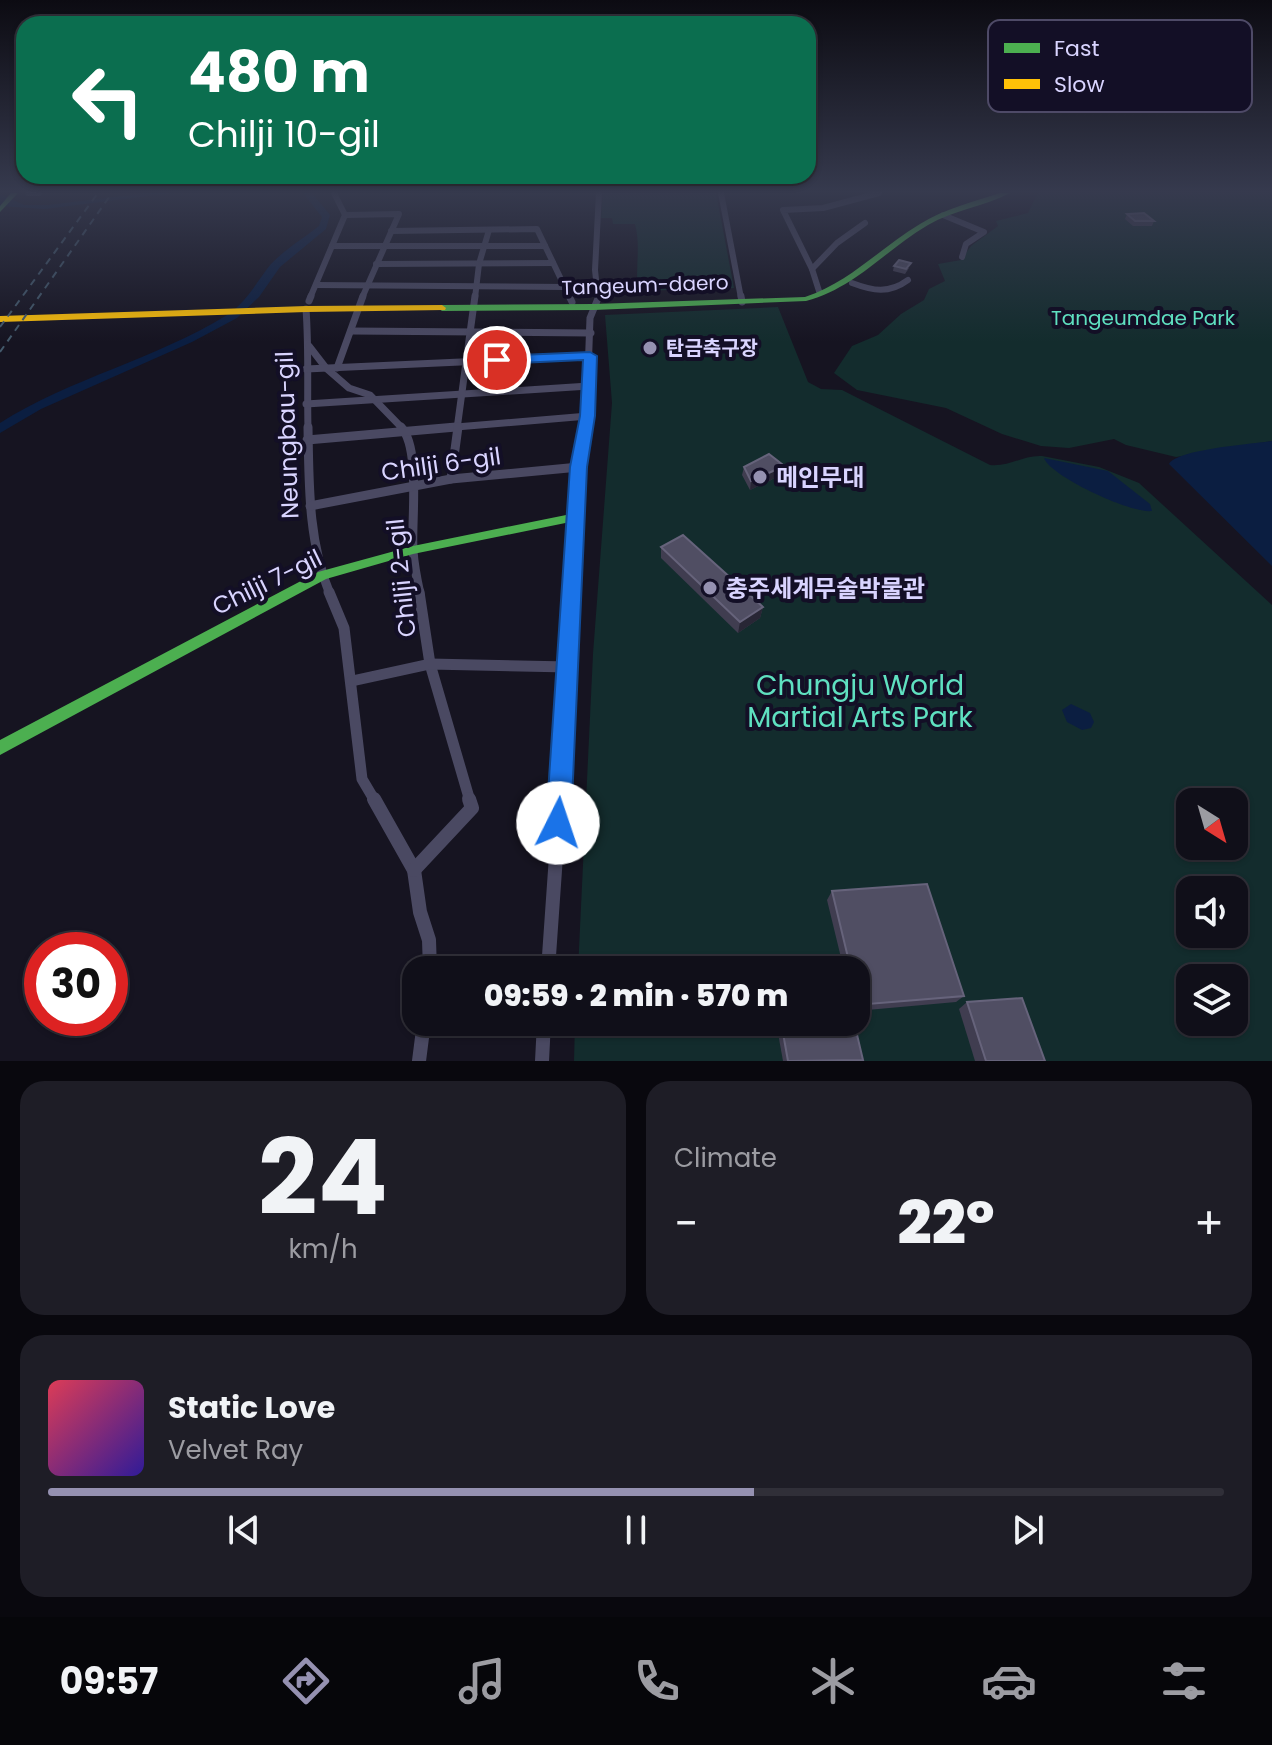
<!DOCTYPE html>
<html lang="en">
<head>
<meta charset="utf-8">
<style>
  body { margin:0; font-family:Poppins,"Noto Sans KR",sans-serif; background:#1e1d26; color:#f1f3f6; height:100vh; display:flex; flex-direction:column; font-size:30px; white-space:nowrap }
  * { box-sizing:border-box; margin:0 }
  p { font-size:26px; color:#9c9ca2 }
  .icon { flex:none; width:44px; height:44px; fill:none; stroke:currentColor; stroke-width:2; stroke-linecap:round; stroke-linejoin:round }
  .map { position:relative; height:1061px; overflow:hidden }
  .panel { display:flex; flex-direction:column; gap:20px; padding:20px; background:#09080e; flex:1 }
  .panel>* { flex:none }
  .banner { position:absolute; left:16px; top:16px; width:800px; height:168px; border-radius:24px; box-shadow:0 2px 6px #0004,0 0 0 2px #302f38; background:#0b6e4f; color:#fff; overflow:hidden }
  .needle { width:52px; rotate:143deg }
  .buttons { position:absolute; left:1176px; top:788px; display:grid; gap:16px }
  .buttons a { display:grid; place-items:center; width:72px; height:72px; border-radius:16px; background:#100f19; box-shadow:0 2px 6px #0004,0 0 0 2px #302f38; font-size:40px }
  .speed { position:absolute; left:24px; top:932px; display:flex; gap:16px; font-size:40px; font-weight:700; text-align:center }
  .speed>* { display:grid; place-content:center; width:104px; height:104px; border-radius:50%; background:#100f19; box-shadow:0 2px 6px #0004,0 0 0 2px #302f38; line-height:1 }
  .speed .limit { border:12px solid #d22; background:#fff; color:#111 }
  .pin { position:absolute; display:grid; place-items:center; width:68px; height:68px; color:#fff; margin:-34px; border:4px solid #fff; border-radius:50%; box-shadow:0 2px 8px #0007 }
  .me { position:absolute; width:88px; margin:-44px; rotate:4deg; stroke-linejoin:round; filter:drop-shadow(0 0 6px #0008) }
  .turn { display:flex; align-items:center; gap:28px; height:168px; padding:0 40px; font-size:36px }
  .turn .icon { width:104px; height:104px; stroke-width:2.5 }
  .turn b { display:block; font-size:56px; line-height:68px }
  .big { font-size:60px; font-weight:800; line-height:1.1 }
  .panel .card { flex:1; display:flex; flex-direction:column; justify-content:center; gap:12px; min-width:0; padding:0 28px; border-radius:24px; background:#1e1d26 }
  .panel .dial { align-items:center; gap:0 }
  .dial b { font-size:104px; line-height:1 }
  .song { display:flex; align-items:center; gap:24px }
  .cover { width:96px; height:96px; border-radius:12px; background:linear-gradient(135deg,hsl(350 70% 55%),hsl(250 70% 35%)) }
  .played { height:8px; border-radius:4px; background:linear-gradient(90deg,#9591b1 60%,#302f38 60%) }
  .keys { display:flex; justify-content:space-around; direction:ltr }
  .heat { display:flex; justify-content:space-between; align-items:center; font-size:44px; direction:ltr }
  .panel .tiles { flex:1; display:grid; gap:20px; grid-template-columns:1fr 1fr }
  .card:last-child { grid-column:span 2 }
  .trip { position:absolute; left:402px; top:956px; width:468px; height:80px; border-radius:24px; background:#100f19; box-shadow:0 2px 6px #0004,0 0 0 2px #302f38; font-weight:800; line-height:80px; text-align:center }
  .tabs { display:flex; height:128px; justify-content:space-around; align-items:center; background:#06060a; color:#9c9ca2 }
  .tabs .icon { width:56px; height:56px }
  .tabs .current { color:#9591b1 }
  .tabs b { font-size:36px; color:#f1f3f6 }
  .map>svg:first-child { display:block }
  .green { fill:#132c2d; fill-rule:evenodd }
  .water { fill:#0b1e41 }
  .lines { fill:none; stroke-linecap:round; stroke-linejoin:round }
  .river { fill:#0b1e41; fill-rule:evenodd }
  .street-far4 { stroke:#4a4962; stroke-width:6 }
  .street-far3 { stroke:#4a4962; stroke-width:7 }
  .street-far2 { stroke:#4a4962; stroke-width:9 }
  .street-far1 { stroke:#4a4962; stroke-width:11 }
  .street { stroke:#4a4962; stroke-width:14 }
  .fast { fill:#4caf50; fill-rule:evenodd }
  .slow { fill:#ffc107; fill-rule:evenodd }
  .rail { stroke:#43596b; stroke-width:2; stroke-dasharray:7 6; stroke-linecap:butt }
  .wall { fill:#403d50 }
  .shaded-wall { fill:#282635 }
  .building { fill:#504e63; stroke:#66637b; stroke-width:2 }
  .route { fill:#1a73e8; stroke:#114b97; stroke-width:2 }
  .poi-dot { fill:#9591b1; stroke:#130f26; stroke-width:3 }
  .labels { text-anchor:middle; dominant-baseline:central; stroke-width:8; stroke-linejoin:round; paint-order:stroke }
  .far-street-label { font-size:20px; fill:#d9d4ff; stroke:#130f26 }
  .far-park-label { font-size:20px; fill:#5fe0c0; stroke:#130f26 }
  .far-poi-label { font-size:20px; font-weight:bold; fill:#d9d4ff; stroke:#130f26; text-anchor:start }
  .street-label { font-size:24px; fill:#d9d4ff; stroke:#130f26 }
  .poi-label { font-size:24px; font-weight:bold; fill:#d9d4ff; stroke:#130f26; text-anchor:start }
  .near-park-label { font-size:28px; fill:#5fe0c0; stroke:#130f26 }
  .key { fill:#130f26; stroke:#4e4a67; stroke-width:2 }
  .key-label { font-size:22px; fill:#d9d4ff }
</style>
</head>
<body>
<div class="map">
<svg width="1272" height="1061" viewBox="0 0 1272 1061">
  <rect width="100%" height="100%" fill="#161421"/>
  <!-- green -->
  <g class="green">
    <path d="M 603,193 L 716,193 L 734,288 L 638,291 C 635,267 641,247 635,224 L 613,224 L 612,218 L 601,218 Z"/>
    <polygon points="1038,193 1272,193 1272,441 1176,457 1126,445 1114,439 1069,448 1041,446 1002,434 946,408 857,390 834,373 852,346 878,335 901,314 924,300 929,289 945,281 938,264 961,260 971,246 998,226 996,221 1028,213"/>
    <path d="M 778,307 L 808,382 L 821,389 L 842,390 L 990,465 C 1009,467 1023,455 1042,456 L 1099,467 L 1139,483 L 1272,605 L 1272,1061 L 574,1061 L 575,1022 L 856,1022 L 856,970 L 578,970 L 593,654 L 612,403 L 605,315 ZM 1190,802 L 1234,802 L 1234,846 L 1190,846 ZM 1190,890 L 1234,890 L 1234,934 L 1190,934 ZM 1190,978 L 1234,978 L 1234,1022 L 1190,1022 Z"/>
  </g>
  <!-- water -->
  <g class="water">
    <polygon points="147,193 172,193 45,209 0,206 0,194 24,205 48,205"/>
    <path d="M 1272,441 L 1272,566 L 1169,464 C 1178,449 1252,444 1272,441 Z"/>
    <path d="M 1044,458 L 1108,471 L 1150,504 L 1152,511 C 1131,514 1050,476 1044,458 Z"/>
    <polygon points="1071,704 1090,713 1094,722 1091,728 1082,730 1067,722 1062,710"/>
  </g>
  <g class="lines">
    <!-- river -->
    <path class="river" d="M 303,193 L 312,193 L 330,215 L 326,229 L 280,267 L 259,297 L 237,318 L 192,342 L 41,409 L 0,433 L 0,423 C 71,378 156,359 227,315 C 247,302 257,281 271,264 C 284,250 304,238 319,226 L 322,217 Z"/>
    <!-- street-far4 -->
    <g class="street-far4">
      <polyline points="28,193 39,193"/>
      <polyline points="721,193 741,298"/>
      <polyline points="345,215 399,214 362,298"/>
      <polyline points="943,215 984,232 966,244 962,257"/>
      <polyline points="391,231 537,229 570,298"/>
      <polyline points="332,246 545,246"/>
      <polyline points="376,264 553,263"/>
      <polyline points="812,269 837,243 865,223"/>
      <path d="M 852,283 C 873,291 889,294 908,280"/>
      <polyline points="316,285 565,287"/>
      <polyline points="819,291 812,269 783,210 823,208 879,193"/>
      <polyline points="310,298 345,215 334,193"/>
      <polyline points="475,298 479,264 489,230"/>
      <polyline points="598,298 595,270 599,193"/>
    </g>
    <!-- street-far3 -->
    <g class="street-far3">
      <polyline points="569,296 572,302"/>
      <polyline points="741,296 742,302"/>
      <polyline points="309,301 311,296"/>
      <path d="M 306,309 C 309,349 307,389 308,429"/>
      <polyline points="352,331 591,333"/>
      <polyline points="309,346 326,368 349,388 370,395 403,429"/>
      <polyline points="337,368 363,296"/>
      <polyline points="306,369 590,356"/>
      <polyline points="306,404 589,386"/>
      <polyline points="432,429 588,416"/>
      <polyline points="457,429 475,296"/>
      <polyline points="586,429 590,318 599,296"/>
    </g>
    <!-- street-far2 -->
    <g class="street-far2">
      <path d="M 308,427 C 309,483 308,542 330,594"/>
      <path d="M 401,427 C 421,448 411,522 413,551 C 414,565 417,580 420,594"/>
      <polyline points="307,440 456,427"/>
      <polyline points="451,479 458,427"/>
      <polyline points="310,506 451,479 579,467"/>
      <polyline points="573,594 579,467 586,427"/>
    </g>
    <!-- street-far1 -->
    <g class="street-far1">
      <polyline points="329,592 344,628 362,779 375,801"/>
      <polyline points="419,592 430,664 470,801"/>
      <polyline points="352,681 430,664 569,667"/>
      <polyline points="560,801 573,592"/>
    </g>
    <!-- street -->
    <g class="street">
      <polyline points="374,799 414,870 420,912 429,940 430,970"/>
      <polyline points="414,870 472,808 469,799"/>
      <polyline points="548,970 560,799"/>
      <polyline points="419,1061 424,1022"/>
      <polyline points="542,1061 544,1022"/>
    </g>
    <!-- fast -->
    <g class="fast">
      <polygon points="11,193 18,193 0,212 0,206"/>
      <path d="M 1000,193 L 1010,193 C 985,206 954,210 928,225 C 885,250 857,287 806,301 L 594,310 L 442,311 L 438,308 L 442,305 L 594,304 L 805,297 C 850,282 880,248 920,224 C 944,209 973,202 1000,193 Z"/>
      <polygon points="576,513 582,517 580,520 413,554 326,579 0,755 0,740 318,572 413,546"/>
    </g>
    <!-- slow -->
    <polygon class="slow" points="442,305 446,308 445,310 306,312 0,322 0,316 306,306"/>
    <!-- rail -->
    <g class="rail">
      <polyline points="0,327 98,193"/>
      <polyline points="0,352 112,193"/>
    </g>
  </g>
  <!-- wall -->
  <g class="wall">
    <polygon points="1127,214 1154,221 1152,226 1133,226 1125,219"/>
    <polygon points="894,266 909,268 905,274 893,271"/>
    <polygon points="744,467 782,473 771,480 750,490 742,475"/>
    <polygon points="661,547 763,607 760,618 738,633 661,558"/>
    <polygon points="832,891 964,996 956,1002 856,1011 856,970 844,970 827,900"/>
    <polygon points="967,1002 1045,1061 975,1061 959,1009"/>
    <polygon points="776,1022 854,1022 863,1061 783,1061"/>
  </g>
  <!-- shaded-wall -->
  <g class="shaded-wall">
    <polygon points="783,465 782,473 771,480 750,490 751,481"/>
    <polygon points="763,607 760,618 738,633 740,622"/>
  </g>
  <!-- building -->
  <g class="building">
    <polygon points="1144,213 1154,221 1135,221 1127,214"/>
    <polygon points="899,260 911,263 906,269 894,266"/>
    <polygon points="769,454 783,465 773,471 751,481 744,467"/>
    <polygon points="683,535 763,607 740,622 661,547"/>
    <polygon points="927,884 964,996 856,1005 856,970 851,970 832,891"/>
    <polygon points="1022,998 1045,1061 986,1061 967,1002"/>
    <polygon points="781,1022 854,1022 863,1060 788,1061"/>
  </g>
  <!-- sky -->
  <linearGradient id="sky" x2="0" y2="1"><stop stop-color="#0c0b12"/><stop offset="0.56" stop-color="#363a4e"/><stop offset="1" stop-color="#363a4e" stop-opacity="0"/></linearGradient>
  <rect width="1272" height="342" fill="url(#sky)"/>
  <!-- route -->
  <polygon class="route" points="590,352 597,356 595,416 587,467 571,823 567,832 558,835 549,832 546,823 570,467 580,416 583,360 497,364 490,360 497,356"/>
  <!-- markers -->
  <g class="poi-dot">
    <circle cx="650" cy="348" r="8"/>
    <circle cx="760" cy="477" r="8"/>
    <circle cx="710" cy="588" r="8"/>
  </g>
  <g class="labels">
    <!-- far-street labels -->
    <g class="far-street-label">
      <text transform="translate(645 285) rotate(-2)">Tangeum-daero</text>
    </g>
    <!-- far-park labels -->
    <g class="far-park-label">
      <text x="1143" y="318">Tangeumdae Park</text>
    </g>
    <!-- far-poi labels -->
    <g class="far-poi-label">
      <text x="666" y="348">탄금축구장</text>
    </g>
    <!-- street labels -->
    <g class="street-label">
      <text transform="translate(287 435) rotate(-92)">Neungbau-gil</text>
      <text transform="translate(441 464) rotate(-8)">Chilji 6-gil</text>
      <text transform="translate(401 578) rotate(-96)">Chilji 2-gil</text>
      <text transform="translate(267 582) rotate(-26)">Chilji 7-gil</text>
    </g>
    <!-- poi labels -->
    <g class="poi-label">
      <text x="776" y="477">메인무대</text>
      <text x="726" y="588">충주세계무술박물관</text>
    </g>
    <!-- near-park labels -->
    <g class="near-park-label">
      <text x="860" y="685">Chungju World<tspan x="860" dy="32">Martial Arts Park</tspan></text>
    </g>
  </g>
  <!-- legend -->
  <rect x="988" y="20" width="264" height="92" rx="12" class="key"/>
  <rect x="1004" y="43" width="36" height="10" fill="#4caf50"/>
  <rect x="1004" y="79" width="36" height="10" fill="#ffc107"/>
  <g class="key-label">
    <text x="1054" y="56">Fast</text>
    <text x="1054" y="92">Slow</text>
  </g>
</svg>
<div class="buttons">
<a><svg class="needle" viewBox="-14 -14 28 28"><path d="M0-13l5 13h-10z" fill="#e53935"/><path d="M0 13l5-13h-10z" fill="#9c9ca2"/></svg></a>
<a><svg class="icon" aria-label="sound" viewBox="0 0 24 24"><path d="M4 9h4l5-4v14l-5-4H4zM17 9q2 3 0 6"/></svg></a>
<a><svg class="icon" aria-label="layers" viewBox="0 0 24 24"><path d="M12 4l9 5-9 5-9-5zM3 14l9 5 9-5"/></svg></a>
</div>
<div class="speed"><div class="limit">30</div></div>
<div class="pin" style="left:497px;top:360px;background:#d93025"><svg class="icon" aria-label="arrive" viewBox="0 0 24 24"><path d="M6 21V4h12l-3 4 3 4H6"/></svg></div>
<svg class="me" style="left:558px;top:823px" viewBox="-20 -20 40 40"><circle r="19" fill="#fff"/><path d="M0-13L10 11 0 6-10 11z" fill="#1a73e8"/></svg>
<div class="trip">09:59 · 2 min · 570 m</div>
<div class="banner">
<div class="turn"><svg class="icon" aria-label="left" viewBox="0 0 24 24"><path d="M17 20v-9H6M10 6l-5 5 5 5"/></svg><div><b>480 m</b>Chilji 10-gil</div></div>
</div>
</div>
<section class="panel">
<div class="tiles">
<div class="card dial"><b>24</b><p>km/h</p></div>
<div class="card"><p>Climate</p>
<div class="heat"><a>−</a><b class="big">22°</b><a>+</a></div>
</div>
<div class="card">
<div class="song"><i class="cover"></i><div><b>Static Love</b><p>Velvet Ray</p></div></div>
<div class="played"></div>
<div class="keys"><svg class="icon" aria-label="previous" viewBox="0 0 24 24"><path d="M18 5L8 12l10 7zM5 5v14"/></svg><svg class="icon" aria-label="pause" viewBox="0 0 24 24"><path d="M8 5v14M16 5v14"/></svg><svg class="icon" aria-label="next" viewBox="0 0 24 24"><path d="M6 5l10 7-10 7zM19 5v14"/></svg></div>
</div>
</div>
</section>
<nav class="tabs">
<b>09:57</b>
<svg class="icon current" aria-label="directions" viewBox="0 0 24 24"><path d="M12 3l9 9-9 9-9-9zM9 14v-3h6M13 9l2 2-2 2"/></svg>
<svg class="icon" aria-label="music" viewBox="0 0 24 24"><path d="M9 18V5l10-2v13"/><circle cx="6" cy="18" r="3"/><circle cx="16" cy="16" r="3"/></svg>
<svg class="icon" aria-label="phone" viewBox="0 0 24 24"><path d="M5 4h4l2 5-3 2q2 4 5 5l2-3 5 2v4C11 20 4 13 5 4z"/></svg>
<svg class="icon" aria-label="climate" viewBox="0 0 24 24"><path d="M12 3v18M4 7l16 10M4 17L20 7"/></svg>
<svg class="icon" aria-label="car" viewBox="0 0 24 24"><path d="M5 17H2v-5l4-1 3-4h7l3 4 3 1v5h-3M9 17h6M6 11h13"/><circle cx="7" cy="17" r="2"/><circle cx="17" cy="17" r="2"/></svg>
<svg class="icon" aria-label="filters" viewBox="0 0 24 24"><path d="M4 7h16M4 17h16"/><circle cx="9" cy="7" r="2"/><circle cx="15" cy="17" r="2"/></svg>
</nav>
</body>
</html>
